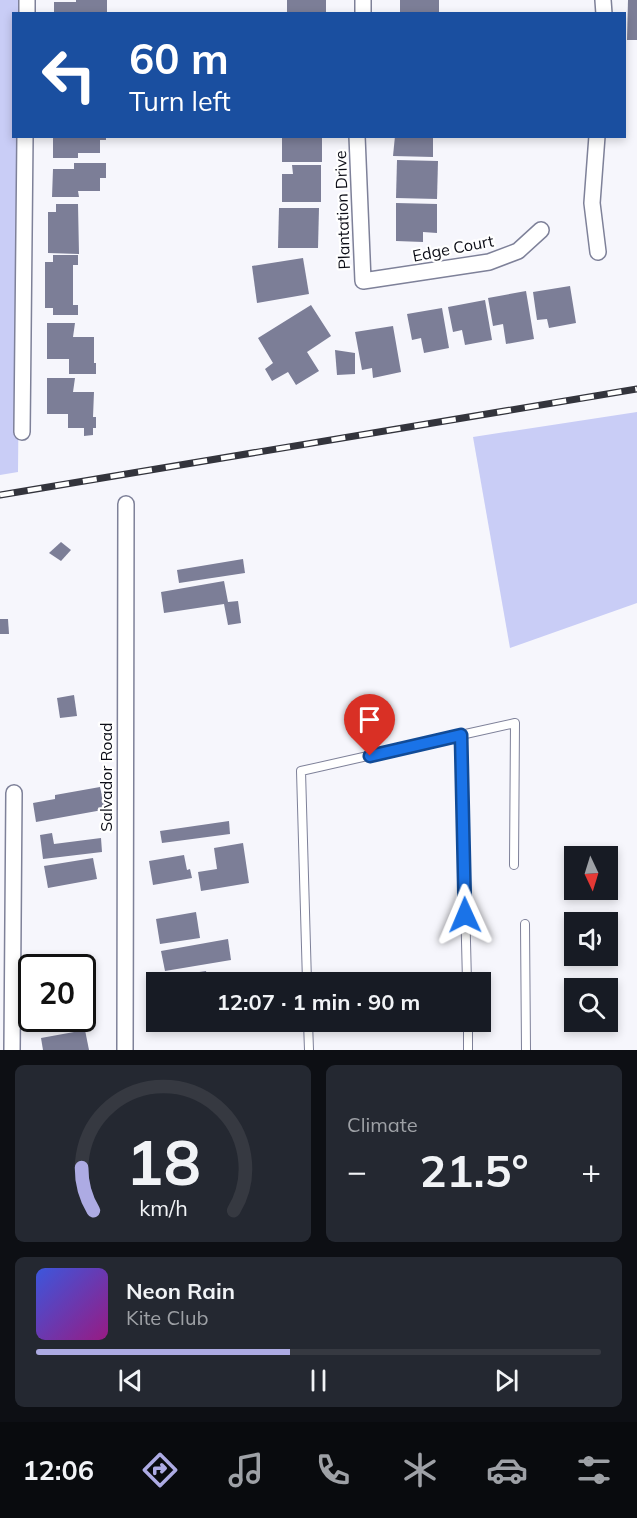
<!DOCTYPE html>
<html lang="en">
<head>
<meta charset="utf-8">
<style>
  body { margin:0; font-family:Mulish,sans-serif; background:#242831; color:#f1f3f6; height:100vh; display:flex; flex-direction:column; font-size:22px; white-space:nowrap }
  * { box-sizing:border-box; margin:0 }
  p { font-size:20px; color:#9ea1a6 }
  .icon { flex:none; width:33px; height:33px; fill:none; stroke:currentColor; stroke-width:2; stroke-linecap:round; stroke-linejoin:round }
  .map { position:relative; height:1050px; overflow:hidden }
  .drawer { display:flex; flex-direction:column; gap:15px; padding:15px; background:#0d0f14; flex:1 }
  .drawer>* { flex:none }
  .banner { position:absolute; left:12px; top:12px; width:614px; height:126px; border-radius:0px; box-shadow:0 3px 9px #0003; background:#1a4fa0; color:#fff; overflow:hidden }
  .needle { width:39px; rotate:176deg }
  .controls { position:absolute; left:564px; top:846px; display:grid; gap:12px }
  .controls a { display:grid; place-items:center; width:54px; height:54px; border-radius:0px; background:#171b24; box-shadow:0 3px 9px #0003; font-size:30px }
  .speed { position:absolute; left:18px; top:954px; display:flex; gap:12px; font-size:30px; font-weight:700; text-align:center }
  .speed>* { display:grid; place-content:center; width:78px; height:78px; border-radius:50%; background:#171b24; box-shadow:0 3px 9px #0003; line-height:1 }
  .speed .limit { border:3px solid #111; border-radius:9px; background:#fff; color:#111 }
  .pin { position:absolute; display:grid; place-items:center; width:51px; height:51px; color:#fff; margin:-62px -26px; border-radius:50% 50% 50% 0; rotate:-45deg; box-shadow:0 0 6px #0007 }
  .pin .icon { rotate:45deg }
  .me { position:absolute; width:66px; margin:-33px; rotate:359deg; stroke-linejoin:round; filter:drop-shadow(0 0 4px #0008) }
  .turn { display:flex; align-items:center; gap:21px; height:126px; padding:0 18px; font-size:27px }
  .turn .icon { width:78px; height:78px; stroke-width:2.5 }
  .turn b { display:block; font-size:42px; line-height:51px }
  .big { font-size:45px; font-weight:700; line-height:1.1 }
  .drawer .widget { flex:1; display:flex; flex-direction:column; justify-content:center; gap:9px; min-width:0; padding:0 21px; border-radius:9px; background:#242831 }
  .drawer .dial { align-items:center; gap:0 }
  .dial svg { height:156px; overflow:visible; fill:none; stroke:#363941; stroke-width:7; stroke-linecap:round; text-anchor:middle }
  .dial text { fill:#f1f3f6; stroke:none }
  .song { display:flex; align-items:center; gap:18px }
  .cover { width:72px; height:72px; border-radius:9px; background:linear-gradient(135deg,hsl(230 70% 55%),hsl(310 70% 35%)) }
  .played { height:6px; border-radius:3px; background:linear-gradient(90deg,#adabe3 45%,#363941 45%) }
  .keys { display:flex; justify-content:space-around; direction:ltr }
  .heat { display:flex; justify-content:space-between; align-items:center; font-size:33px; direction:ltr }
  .drawer .tiles { flex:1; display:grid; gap:15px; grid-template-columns:1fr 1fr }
  .widget:last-child { grid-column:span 2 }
  .trip { position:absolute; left:146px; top:972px; width:345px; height:60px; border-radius:0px; background:#171b24; box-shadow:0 3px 9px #0003; font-weight:700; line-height:60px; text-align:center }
  .tab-bar { display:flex; height:96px; justify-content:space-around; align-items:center; background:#090b0e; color:#9ea1a6 }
  .tab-bar .icon { width:42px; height:42px }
  .tab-bar .on { color:#adabe3 }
  .tab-bar b { font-size:27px; color:#f1f3f6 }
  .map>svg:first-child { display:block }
  .green { fill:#c9cdf6 }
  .building { fill:#7c7e97 }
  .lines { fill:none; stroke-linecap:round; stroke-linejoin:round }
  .service-casing { stroke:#7e8199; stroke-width:10 }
  .minor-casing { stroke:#7e8199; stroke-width:18 }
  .service { stroke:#fff; stroke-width:8 }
  .minor { stroke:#fff; stroke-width:15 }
  .rail-casing { stroke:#33343c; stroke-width:7 }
  .rail { stroke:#fff; stroke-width:4.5; stroke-dasharray:14; stroke-linecap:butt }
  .route-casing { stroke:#114b97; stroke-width:15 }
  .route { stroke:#1a73e8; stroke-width:10 }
  .labels { text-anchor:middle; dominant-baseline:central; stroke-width:4.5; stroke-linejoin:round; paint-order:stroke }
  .street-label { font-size:16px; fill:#0c0d16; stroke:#fff }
</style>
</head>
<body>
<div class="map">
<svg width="637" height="1050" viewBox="0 0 637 1050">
  <rect width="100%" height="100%" fill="#f6f6fc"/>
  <!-- green -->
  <g class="green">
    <polygon points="0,0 22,0 22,13 14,14 14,136 21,137 18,472 0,475"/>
    <polygon points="637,412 637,603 510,648 473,437"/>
  </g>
  <!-- building -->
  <g class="building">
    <polygon points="76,0 107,0 107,12 54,14 54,2 76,2"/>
    <rect x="287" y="0" width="39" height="14"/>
    <rect x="400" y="0" width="39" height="14"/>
    <polygon points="628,0 637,0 637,40 627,40"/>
    <polygon points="53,136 106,136 106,140 100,140 100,153 78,153 78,158 53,158"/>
    <rect x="282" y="136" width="40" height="26"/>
    <polygon points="395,136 433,136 433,157 393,156"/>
    <polygon points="397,160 438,161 437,199 396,198"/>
    <polygon points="74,163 106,163 106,178 100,178 100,191 78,191 79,197 52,197 53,169 74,169"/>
    <polygon points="292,165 321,165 321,202 282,202 282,174 293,174"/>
    <polygon points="396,203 437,204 437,233 423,232 423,242 396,241"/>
    <polygon points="56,204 78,204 79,254 48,253 48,212 56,212"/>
    <polygon points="279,208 319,208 318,248 278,248"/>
    <polygon points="53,255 78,255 78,265 73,265 73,305 78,305 78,315 53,315 53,308 45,308 45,262 53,262"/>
    <polygon points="303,258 309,294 257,303 252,266"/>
    <polygon points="570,286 576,323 549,328 547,319 537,320 533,292"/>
    <polygon points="526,291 534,339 506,344 503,324 493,326 488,298"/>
    <polygon points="485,300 492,340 465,345 462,330 453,332 448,307"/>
    <polygon points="311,305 331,336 307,352 319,371 296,385 288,372 272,381 265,369 273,363 258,338"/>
    <polygon points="442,308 449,348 424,353 421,338 412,340 407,314"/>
    <polygon points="47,323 75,323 73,337 94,337 94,363 96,363 96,374 69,374 69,359 47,359"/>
    <polygon points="393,326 401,372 373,378 372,368 362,370 355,332"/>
    <polygon points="335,350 355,353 355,374 337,375"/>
    <polygon points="47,378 75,378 73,392 94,392 93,417 96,417 96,428 93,428 93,435 84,436 84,428 68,428 68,414 47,414"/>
    <polygon points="61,542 71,550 61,561 49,553"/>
    <polygon points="243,559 245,573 179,583 177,570"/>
    <polygon points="224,581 228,602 238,601 241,623 228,625 224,604 164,613 161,592"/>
    <polygon points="0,619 8,619 9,634 0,634"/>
    <polygon points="74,695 77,716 60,718 57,698"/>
    <polygon points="100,787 102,796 106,796 108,809 36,822 33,803 55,799 55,795"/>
    <polygon points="229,821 230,834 162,843 160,831"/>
    <polygon points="52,833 54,844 101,838 102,852 43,859 40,835"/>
    <polygon points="243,843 249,883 201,891 198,872 217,869 214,848"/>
    <polygon points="184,855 187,870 190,869 192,878 153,885 149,861"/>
    <polygon points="93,858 97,879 48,888 44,866"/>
    <polygon points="196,912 200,938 160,944 156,919"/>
    <polygon points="228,939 231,960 165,971 161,951"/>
    <polygon points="206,971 208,982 160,982 159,978"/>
    <polygon points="85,1030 89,1050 43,1050 41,1038"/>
  </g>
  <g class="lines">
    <!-- service casing -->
    <g class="service-casing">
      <g id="service">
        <polyline points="461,735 515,723 514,865"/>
        <polyline points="525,924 526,1050"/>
        <polyline points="307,982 301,771 461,735 467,982"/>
        <polyline points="308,1022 309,1050"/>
        <polyline points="468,1022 468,1050"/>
      </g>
    </g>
    <!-- minor casing -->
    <g class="minor-casing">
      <g id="minor">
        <polyline points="603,0 604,14"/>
        <polyline points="27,14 27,0"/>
        <polyline points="363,14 363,0"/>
        <polyline points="357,136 363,281 489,262 518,251 541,230"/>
        <polyline points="597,136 592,203 598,252"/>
        <polyline points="22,432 25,136"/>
        <polyline points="12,1050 14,793"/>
        <polyline points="125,1050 126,504"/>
      </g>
    </g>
    <!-- service -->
    <use href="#service" class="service"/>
    <!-- minor -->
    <use href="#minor" class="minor"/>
    <!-- rail casing -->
    <g class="rail-casing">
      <polyline id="rail" points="0,495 637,389"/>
    </g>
    <!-- rail -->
    <use href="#rail" class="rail"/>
  </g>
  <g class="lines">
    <!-- route casing -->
    <g class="route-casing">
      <polyline id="route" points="370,756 461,735 465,915"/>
    </g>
    <!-- route -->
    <use href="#route" class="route"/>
  </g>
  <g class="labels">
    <!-- street labels -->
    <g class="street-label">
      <text transform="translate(342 210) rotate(-92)">Plantation Drive</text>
      <text transform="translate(453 248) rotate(-11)">Edge Court</text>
      <text transform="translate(106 777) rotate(-90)">Salvador Road</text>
    </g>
  </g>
</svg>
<div class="controls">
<a><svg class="needle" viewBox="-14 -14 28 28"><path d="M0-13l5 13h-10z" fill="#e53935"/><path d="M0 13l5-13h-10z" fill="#9ea1a6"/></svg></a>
<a><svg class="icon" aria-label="sound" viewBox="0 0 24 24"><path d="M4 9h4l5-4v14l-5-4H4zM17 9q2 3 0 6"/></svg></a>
<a><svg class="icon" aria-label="search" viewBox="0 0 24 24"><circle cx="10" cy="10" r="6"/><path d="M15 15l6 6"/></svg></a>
</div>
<div class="speed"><div class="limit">20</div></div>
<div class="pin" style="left:370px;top:756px;background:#d93025"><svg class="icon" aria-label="arrive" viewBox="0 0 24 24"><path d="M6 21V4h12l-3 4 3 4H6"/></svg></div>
<svg class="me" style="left:465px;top:915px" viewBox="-20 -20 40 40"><path d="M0-17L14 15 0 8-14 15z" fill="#1a73e8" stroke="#fff" stroke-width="4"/></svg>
<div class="trip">12:07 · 1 min · 90 m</div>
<div class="banner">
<div class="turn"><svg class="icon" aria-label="left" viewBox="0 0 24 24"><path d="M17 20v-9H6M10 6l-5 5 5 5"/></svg><div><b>60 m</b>Turn left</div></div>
</div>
</div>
<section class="drawer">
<div class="tiles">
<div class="widget dial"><svg viewBox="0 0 100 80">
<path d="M14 69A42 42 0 1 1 86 69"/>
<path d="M14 69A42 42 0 0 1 8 47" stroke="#adabe3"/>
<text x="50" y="56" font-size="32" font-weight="700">18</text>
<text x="50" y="72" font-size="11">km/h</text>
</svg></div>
<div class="widget"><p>Climate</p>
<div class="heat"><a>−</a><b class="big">21.5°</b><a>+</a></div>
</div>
<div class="widget">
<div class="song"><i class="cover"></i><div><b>Neon Rain</b><p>Kite Club</p></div></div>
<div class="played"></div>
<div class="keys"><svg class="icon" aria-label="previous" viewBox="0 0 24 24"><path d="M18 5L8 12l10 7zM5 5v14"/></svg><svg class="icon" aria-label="pause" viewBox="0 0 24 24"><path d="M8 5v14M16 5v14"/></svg><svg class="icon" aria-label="next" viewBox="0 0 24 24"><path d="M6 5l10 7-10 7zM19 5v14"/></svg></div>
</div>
</div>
</section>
<nav class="tab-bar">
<b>12:06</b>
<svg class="icon on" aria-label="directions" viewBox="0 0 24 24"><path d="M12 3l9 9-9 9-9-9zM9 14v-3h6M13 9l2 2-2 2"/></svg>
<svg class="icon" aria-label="music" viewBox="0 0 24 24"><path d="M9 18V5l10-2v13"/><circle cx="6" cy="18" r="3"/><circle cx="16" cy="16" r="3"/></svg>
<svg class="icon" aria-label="phone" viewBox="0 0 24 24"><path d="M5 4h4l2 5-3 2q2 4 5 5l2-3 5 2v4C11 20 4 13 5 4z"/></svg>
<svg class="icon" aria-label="climate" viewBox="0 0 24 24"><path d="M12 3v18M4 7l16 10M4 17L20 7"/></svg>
<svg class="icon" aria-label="car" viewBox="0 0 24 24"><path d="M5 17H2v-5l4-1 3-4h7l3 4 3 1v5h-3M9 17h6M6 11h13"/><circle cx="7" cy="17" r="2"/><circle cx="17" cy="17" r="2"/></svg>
<svg class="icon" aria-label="filters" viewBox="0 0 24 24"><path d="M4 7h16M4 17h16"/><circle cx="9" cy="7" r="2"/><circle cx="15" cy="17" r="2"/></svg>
</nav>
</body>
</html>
